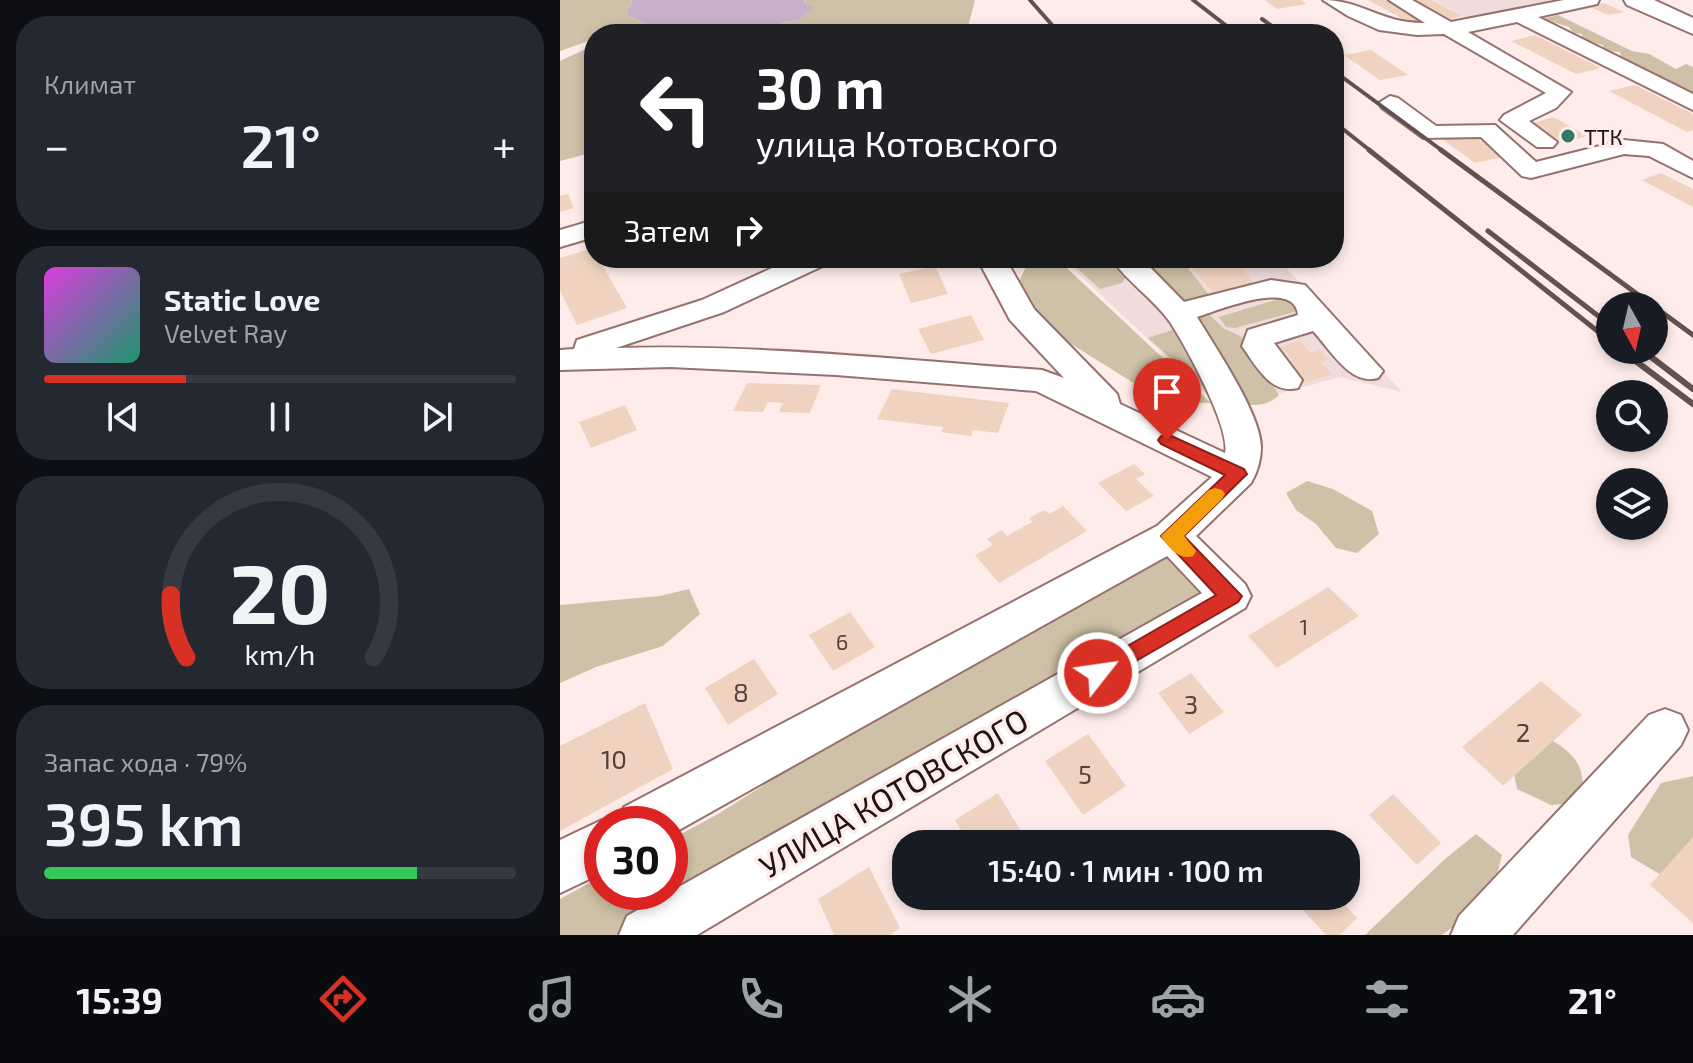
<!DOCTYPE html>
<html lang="ru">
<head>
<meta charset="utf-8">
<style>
  body { margin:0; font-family:"Exo 2",sans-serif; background:#242831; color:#f1f3f6; height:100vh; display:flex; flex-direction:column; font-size:30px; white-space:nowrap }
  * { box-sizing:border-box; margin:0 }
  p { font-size:26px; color:#9ea1a6 }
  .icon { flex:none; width:44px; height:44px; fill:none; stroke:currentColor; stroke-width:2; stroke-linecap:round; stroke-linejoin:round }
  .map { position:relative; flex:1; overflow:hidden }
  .sheet { display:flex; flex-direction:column; gap:16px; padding:16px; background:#0d0f14; width:560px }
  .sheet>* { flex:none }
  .hud { position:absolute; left:24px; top:24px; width:760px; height:244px; border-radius:32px; box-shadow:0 4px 12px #0003; background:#202124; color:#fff; overflow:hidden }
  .needle { width:52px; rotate:172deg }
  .fabs { position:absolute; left:1036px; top:292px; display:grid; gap:16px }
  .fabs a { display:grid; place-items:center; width:72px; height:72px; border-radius:50%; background:#171b24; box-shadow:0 4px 12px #0003; font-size:40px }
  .speed { position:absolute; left:24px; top:806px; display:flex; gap:16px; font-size:40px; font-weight:700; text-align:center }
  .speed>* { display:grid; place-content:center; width:104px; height:104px; border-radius:50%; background:#171b24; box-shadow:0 4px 12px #0003; line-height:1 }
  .speed .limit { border:12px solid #d22; background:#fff; color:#111 }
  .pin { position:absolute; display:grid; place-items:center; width:68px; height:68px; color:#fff; margin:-82px -34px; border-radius:50% 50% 50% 0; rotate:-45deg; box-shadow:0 0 8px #0007 }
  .pin .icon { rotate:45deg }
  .me { position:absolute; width:88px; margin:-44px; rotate:60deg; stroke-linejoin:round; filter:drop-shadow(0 0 6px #0008) }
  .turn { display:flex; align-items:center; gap:28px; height:168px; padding:0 40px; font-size:36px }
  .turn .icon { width:104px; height:104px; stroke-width:2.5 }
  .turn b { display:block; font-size:56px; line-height:68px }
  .then { display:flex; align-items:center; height:76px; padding:0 40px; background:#0003; gap:16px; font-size:30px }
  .big { font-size:60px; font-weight:600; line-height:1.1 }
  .sheet .widget { flex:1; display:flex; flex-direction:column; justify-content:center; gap:12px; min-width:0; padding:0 28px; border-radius:32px; background:#242831 }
  .sheet .dial { align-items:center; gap:0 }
  .dial svg { height:208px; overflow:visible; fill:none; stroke:#363941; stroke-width:7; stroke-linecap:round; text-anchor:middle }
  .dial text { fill:#f1f3f6; stroke:none }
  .song { display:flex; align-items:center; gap:24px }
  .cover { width:96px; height:96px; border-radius:12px; background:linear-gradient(135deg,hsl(300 70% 55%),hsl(160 70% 35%)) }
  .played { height:8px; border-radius:4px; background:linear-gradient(90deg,#d93025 30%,#363941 30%) }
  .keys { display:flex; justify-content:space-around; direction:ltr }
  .heat { display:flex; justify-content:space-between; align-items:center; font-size:44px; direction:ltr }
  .charge { height:12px; border-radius:6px; background:linear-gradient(90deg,#34c759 79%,#363941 0) }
  .trip { position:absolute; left:332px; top:830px; width:468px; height:80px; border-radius:32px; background:#171b24; box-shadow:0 4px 12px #0003; font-weight:600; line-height:80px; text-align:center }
  .tab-bar { display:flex; height:128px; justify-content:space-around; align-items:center; background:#090b0e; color:#9ea1a6 }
  .tab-bar .icon { width:56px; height:56px }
  .tab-bar .active { color:#d93025 }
  .tab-bar b { font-size:36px; color:#f1f3f6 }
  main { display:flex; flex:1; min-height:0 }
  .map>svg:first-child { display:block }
  .built { fill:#f0dcda }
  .green { fill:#cec1a7 }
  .water { fill:#c8b1c8 }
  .building { fill:#efd3c0 }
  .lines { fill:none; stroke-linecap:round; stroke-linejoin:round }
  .minor-casing { stroke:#96726e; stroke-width:4 }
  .major-casing { stroke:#96726e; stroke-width:4 }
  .minor { fill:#fff; fill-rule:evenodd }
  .major { fill:#fff; fill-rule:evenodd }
  .rail-far2 { stroke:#615250; stroke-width:4 }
  .rail-far1 { stroke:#615250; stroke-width:5 }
  .rail { stroke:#615250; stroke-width:6 }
  .route { fill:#d93025; stroke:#8d1f18; stroke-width:2 }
  .slow { fill:#f59e0b }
  .poi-dot { fill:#357665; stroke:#fdecea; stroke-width:3 }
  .labels { text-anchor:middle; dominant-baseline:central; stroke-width:7; stroke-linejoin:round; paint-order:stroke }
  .far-poi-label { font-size:22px; fill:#201211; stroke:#fdecea; text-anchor:start }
  .number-label { font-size:22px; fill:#54423d }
  .near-number-label { font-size:26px; fill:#54423d }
  .near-street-label { font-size:32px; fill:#201211; stroke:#fdecea }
</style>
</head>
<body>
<main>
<section class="sheet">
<div class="widget"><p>Климат</p>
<div class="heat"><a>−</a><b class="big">21°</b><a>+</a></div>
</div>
<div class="widget">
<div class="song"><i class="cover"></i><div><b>Static Love</b><p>Velvet Ray</p></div></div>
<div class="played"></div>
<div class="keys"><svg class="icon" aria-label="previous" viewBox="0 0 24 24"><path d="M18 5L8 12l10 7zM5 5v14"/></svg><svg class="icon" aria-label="pause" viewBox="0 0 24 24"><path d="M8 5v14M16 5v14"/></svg><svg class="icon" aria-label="next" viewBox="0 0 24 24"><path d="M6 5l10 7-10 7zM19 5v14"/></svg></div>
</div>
<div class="widget dial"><svg viewBox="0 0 100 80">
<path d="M14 69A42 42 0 1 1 86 69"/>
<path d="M14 69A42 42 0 0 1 8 45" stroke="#d93025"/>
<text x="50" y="56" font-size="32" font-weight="700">20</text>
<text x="50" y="72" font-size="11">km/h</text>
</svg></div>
<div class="widget"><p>Запас хода · 79%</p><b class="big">395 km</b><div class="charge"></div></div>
</section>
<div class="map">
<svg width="1133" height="935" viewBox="0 0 1133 935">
  <rect width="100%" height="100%" fill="#fdecea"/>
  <!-- built -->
  <g class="built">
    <polygon points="874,0 1006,0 911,21"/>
    <polygon points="502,258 717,258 842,392 780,377 662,409"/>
  </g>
  <!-- green -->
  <g class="green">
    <polygon points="0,0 73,0 66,15 108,34 34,34 34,39 0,51"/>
    <polygon points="246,0 415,0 406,34 214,34 221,23 239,20 253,7 242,3"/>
    <polygon points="998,15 1072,51 1089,54 1116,69 1126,64 1133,67 1133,93 1061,58 1060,52 1044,51 1043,45 1020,40 1023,34 1013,33 1009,27 983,19"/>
    <polygon points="34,45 34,152 0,161 0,61"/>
    <polygon points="470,258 496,258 651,403 622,403 585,390 482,326 457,286"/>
    <polygon points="506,258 552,258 566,277 562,283 540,289"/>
    <polygon points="577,258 620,258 649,295 619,301"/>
    <polygon points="722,298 732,299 738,311 675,328 666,327 659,317"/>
    <path d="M 648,313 L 663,328 L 680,336 L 719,395 C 708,406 696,406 681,404 L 629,320 Z"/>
    <polygon points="615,329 664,406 588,338"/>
    <polygon points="747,481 773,489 812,511 819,534 797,553 776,548 756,524 736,510 726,493"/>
    <polygon points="606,557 627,572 643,593 79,935 0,935 0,899 42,876 42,892 110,892 110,840 158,814 455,626"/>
    <polygon points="129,589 140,614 103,646 36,667 0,683 0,605 100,596"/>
    <path d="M 976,731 C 1009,750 1030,761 1020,803 L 991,805 L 957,789 L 949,747 Z"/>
    <polygon points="1133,776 1133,876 1113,882 1071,857 1068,835 1101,783"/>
    <polygon points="916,834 942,855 931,899 882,935 805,935 885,859"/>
  </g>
  <!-- water -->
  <polygon class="water" points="73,0 245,0 243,3 254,7 239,20 221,23 214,34 108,34 66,15"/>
  <!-- building -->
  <g class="building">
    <polygon points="705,0 741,0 747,4 717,9"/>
    <polygon points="808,0 826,0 864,20 850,23"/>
    <polygon points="855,0 872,0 902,16 890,19"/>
    <polygon points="1044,3 1064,12 1048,15 1028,6"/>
    <polygon points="975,35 1041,68 1016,74 951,41"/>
    <polygon points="811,50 848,75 820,80 784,55"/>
    <polygon points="1075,85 1133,114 1133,130 1127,132 1049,91"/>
    <polygon points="993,117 1027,136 1004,143 970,124"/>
    <polygon points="910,133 943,157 915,163 882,139"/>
    <polygon points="1101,173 1133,189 1133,207 1082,180"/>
    <polygon points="8,194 14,208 0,212 0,196"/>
    <polygon points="33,248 34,258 38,258 67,308 17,325 0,291 0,258"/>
    <polygon points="624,258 672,258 695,284 654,294"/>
    <polygon points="375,266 388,294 351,303 339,274"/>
    <polygon points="411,315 424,340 371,354 358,329"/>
    <polygon points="740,341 751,353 759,350 769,359 760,362 772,374 746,383 727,362 733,360 721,347"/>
    <polygon points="187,383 261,385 250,413 219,412 223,403 208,402 203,412 173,411"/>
    <polygon points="332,389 449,403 438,433 413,430 411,436 381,432 383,427 317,419"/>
    <polygon points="65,405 77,430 31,448 19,422"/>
    <polygon points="574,464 585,474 576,479 594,496 566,511 538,483"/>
    <polygon points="503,506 527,531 439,583 415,555 433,545 427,539 442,530 447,536 472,522 469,518 484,510 489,514"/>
    <polygon points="768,587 799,616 717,668 688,636"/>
    <polygon points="290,612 315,647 273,671 249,635"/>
    <polygon points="194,659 218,694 168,725 145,688"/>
    <polygon points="631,673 664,712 629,734 598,693"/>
    <polygon points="981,681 1022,715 943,786 902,747"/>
    <polygon points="85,703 113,769 0,831 0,746"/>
    <polygon points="528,734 566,786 523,815 485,761"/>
    <polygon points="438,793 468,843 409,844 395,820"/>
    <polygon points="833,794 881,843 857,865 809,815"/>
    <polygon points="1133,837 1133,923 1090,885"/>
    <polygon points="309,867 340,928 330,935 274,935 258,899"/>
    <polygon points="730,896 776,896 797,918 780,935 766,935"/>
  </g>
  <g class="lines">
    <!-- minor casing -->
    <g class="minor-casing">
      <g id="minor">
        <path d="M 763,0 C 801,0 823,24 865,23 L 829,0 L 852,0 L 891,22 L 1004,0 L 1039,0 L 1037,4 L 978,17 L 1133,94 L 1133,110 L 957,22 L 908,32 L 1011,92 L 996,108 L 969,121 L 997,142 L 993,147 L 977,147 L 940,120 L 944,115 L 986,93 L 884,34 L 857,35 L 819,30 L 788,16 Z"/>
        <polygon points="830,96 838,98 876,126 935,125 976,162 1064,140 1103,144 1133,161 1133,178 1089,156 1064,154 971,178 962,176 921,137 863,138 822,108 819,103"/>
        <polygon points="34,220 34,237 0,247 0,230"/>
        <path d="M 234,258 L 271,258 L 267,264 L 164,312 L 56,348 C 198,344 341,360 482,370 L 504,378 L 450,320 L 417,258 L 445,258 L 474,309 L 557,394 L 560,404 L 665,453 C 671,428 625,345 610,322 C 594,299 567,282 551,258 L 581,258 L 624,302 L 711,280 L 745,285 L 823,371 L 818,378 C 790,386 771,350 753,331 L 714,343 L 742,380 L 738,388 C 711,395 696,366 682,346 L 688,330 L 738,315 C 735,278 659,310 637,317 C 655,347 701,414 701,447 C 701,459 697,473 691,483 L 636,536 L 685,584 L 691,596 L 685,608 L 137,935 L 59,935 L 67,916 L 642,593 L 607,556 L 110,835 L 110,824 L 56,824 L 64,807 L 597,526 L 652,477 L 476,391 L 276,375 L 110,367 L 0,370 L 0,350 L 14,349 L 17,340 L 142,300 Z"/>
        <polygon points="1105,709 1121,715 1128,730 1121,745 953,935 891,935 899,916 1089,715"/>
        <polygon points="42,820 52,824 42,824 42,873 0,893 0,840"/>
      </g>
    </g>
    <!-- major casing -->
    <g class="major-casing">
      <polygon id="major" points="1064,0 1094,0 1133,18 1133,34 1067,5"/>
    </g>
    <!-- minor -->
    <use href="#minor" class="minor"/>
    <!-- major -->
    <use href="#major" class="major"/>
    <!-- rail-far2 -->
    <g class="rail-far2">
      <polyline points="470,0 500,34"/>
      <polyline points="633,0 677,34"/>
      <polyline points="702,19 723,34"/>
      <polyline points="774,71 884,152"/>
      <polyline points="774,122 812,152"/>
    </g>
    <!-- rail-far1 -->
    <g class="rail-far1">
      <polyline points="809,150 1050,341"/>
      <polyline points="881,150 1133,335"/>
      <polyline points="928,231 1050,325"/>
    </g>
    <!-- rail -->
    <g class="rail">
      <polyline points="1061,350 1133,404"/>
      <polyline points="1082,350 1133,389"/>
    </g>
  </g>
  <!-- route -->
  <polygon class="route" points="607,434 684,469 687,474 624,536 682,596 678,602 538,683 531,680 527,673 531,667 656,595 601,536 665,475 601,444 598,440 601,436"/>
  <!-- slow -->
  <path class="slow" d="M 655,488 L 662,490 L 665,494 L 662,499 L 624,536 L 636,551 L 633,556 C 619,561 608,547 601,536 L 649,490 Z"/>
  <!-- markers -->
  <circle class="poi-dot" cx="1008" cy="136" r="8"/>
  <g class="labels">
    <!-- far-poi labels -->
    <g class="far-poi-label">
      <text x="1024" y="136">ТТК</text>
    </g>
    <!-- number labels -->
    <g class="number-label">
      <text x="744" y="626">1</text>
      <text x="282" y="641">6</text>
    </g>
    <!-- near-number labels -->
    <g class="near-number-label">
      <text x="181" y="691">8</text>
      <text x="631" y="703">3</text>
      <text x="963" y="731">2</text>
      <text x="54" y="758">10</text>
      <text x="525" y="773">5</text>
    </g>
    <!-- near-street labels -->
    <g class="near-street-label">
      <text transform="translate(333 792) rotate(-30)">УЛИЦА КОТОВСКОГО</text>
    </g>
  </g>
</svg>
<div class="fabs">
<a><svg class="needle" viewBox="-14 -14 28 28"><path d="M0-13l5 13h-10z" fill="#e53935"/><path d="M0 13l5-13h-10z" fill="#9ea1a6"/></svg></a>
<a><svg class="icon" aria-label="search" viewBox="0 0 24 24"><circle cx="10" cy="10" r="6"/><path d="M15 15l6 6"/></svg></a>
<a><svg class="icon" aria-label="layers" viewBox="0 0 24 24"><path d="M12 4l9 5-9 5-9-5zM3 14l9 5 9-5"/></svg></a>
</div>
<div class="speed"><div class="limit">30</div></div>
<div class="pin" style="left:607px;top:440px;background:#d93025"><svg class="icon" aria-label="arrive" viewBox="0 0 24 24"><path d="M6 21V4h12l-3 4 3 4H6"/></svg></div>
<svg class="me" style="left:538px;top:673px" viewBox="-20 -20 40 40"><circle r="17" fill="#d93025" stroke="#fff" stroke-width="3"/><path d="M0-11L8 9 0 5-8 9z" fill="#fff"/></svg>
<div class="trip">15:40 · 1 мин · 100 m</div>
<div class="hud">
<div class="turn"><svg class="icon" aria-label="left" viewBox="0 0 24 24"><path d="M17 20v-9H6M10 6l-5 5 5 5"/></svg><div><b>30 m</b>улица Котовского</div></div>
<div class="then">Затем<svg class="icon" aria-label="right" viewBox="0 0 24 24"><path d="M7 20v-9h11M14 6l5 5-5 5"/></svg></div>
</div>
</div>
</main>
<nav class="tab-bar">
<b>15:39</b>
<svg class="icon active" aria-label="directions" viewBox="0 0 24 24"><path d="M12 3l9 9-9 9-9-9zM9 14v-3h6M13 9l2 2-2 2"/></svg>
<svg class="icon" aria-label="music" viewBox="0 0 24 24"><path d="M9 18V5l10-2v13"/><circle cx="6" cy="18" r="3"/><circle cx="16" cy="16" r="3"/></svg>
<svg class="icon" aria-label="phone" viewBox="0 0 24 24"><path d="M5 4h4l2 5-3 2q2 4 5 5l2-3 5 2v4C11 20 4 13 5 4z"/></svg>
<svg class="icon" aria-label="climate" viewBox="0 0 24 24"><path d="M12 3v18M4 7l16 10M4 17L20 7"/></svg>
<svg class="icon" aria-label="car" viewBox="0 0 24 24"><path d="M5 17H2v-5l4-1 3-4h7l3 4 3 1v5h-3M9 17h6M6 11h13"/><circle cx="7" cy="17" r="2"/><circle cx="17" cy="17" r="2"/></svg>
<svg class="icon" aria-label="filters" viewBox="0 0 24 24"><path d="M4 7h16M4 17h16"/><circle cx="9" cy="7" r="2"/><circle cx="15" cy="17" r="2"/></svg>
<b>21°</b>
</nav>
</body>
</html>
